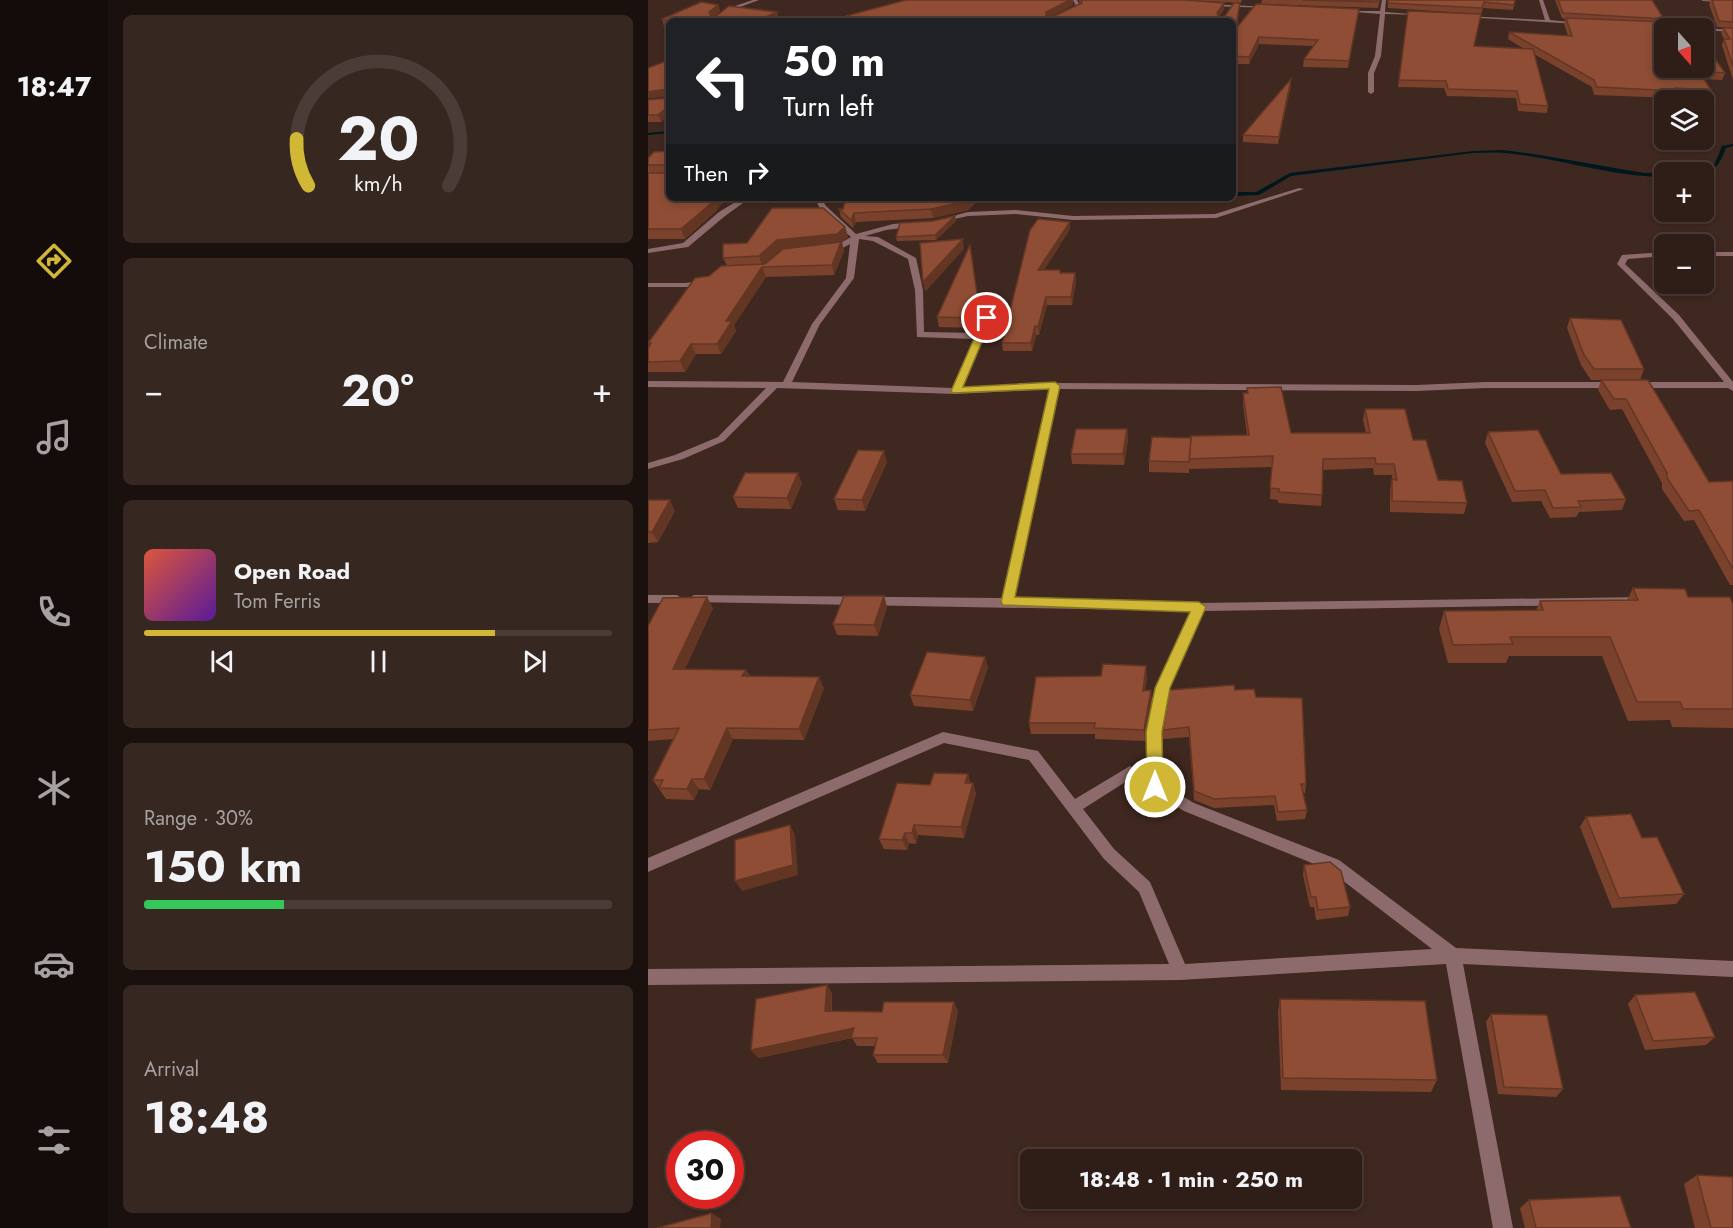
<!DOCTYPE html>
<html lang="en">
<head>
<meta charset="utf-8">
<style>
  body { margin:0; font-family:Jost,sans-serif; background:#372721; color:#f1f3f6; height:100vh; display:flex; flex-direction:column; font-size:22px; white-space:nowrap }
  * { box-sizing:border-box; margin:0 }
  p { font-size:20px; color:#a7a2a2 }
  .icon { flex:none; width:33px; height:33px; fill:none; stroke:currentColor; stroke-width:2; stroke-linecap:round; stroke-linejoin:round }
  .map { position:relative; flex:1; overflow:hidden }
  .details { display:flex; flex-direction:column; gap:15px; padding:15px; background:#1a100d; width:540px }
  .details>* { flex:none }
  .top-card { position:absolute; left:18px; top:18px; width:570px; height:183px; border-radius:9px; box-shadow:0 3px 9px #0003,0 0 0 2px #4a3c37; background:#202124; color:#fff; overflow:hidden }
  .needle { width:39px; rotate:159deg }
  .tools { position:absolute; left:1006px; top:18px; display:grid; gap:12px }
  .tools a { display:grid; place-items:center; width:60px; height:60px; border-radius:9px; background:#2f1e18; box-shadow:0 3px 9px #0003,0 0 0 2px #4a3c37; font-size:30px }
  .speed { position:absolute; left:18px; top:1131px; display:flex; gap:12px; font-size:30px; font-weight:700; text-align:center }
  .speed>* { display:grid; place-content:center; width:78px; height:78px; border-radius:50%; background:#2f1e18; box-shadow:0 3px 9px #0003,0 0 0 2px #4a3c37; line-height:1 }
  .speed .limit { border:9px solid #d22; background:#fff; color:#111 }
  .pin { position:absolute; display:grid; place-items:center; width:51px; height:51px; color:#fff; margin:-26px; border:3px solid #fff; border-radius:50%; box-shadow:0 2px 6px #0007 }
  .me { position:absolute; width:66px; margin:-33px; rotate:0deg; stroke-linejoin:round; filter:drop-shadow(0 0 4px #0008) }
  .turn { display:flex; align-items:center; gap:21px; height:126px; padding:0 18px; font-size:27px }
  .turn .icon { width:78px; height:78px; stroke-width:2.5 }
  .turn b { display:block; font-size:42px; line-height:51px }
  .then { display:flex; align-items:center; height:57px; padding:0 18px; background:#0003; gap:12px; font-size:22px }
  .big { font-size:45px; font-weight:700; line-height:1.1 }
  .details .tile { flex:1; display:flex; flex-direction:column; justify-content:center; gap:9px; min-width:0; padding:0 21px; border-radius:9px; background:#372721 }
  .details .dial { align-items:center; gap:0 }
  .dial svg { height:156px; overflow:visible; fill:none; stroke:#4a3c37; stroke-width:7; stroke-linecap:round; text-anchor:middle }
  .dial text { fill:#f1f3f6; stroke:none }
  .song { display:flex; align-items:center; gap:18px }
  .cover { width:72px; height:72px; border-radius:9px; background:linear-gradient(135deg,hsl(10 70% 55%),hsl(270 70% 35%)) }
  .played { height:6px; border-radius:3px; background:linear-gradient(90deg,#d0b736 75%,#4a3c37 75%) }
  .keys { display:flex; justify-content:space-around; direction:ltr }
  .heat { display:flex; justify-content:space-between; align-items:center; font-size:33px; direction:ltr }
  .charge { height:9px; border-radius:4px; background:linear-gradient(90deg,#34c759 30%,#4a3c37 0) }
  .trip { position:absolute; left:372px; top:1149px; width:342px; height:60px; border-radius:9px; background:#2f1e18; box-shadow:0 3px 9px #0003,0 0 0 2px #4a3c37; font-weight:700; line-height:60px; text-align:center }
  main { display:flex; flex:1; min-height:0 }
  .tabs { display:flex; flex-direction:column; width:108px; justify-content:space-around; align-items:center; background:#130c0a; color:#a7a2a2 }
  .tabs .icon { width:42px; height:42px }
  .tabs .selected { color:#d0b736 }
  .tabs b { font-size:27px; color:#f1f3f6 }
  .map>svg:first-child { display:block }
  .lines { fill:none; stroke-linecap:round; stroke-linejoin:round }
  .stream { fill:#00181d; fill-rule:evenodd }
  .street { fill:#8d6b6d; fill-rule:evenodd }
  .wall { fill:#7a422d; fill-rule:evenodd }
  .shaded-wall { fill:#633624 }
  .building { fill:#8e4d34; stroke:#633624; stroke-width:1.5 }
  .route { fill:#d0b736; stroke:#877723; stroke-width:1.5 }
</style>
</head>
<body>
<main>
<nav class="tabs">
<b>18:47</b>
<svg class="icon selected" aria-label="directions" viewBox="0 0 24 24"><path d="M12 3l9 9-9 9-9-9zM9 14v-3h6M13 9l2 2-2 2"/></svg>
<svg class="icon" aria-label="music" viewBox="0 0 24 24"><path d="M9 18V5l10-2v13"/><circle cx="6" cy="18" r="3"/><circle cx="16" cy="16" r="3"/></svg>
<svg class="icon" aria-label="phone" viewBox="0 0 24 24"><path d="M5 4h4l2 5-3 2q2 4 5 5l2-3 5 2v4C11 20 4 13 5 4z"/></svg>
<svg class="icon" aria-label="climate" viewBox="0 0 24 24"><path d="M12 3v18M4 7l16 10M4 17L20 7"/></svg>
<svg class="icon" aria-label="car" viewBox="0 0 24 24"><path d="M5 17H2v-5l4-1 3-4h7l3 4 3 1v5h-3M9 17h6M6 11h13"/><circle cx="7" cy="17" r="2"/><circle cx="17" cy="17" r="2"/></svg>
<svg class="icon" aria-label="filters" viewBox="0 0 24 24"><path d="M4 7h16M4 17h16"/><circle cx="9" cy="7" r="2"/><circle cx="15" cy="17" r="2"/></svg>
</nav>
<section class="details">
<div class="tile dial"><svg viewBox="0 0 100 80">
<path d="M14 69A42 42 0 1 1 86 69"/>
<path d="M14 69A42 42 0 0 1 8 45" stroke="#d0b736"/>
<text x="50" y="56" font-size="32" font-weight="700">20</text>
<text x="50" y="72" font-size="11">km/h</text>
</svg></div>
<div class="tile"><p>Climate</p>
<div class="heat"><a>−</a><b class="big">20°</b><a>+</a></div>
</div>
<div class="tile">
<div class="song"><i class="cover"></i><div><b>Open Road</b><p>Tom Ferris</p></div></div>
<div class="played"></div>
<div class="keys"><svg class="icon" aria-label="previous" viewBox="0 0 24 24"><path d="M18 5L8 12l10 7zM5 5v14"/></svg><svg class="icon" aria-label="pause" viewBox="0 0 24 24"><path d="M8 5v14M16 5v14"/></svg><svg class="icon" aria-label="next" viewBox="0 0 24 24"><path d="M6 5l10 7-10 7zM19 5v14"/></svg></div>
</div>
<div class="tile"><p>Range · 30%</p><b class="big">150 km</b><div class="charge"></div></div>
<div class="tile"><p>Arrival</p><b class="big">18:48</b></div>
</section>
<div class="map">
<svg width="1085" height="1228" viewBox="0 0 1085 1228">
  <rect width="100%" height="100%" fill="#3f2820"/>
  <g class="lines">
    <!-- stream -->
    <g class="stream">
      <polygon points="21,131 21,133 0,135 0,133"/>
      <path d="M 1085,144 L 1085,146 L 1078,148 C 1073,161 1068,173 1053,172 L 1067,163 L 1074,146 Z"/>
      <path d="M 855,150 L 892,155 L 996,173 L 1017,173 L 1017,177 C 963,177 911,158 857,153 C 847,152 836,153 825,153 L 643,176 L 611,195 L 585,196 L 585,192 L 608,192 L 642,173 L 825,151 Z"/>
    </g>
    <!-- street -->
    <g class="street">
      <polygon points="105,0 111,0 81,11 69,21 65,21 78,9"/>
      <polygon points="425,0 429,0 433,7 406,21 400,21 428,6"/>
      <polygon points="734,0 738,0 737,12 777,15 737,14 733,56 726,73 726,92 723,94 720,92 720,73 727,56 732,14 694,11 732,11"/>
      <polygon points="891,0 895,0 902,20 932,23 930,24 814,17 816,16 897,20"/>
      <polygon points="1053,0 1085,1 1085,3 1055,1"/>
      <polygon points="561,4 622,7 624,8 559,6"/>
      <polygon points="1008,26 1045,27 1047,28 1006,28"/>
      <polygon points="1054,28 1085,30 1085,32 1056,30"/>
      <polygon points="651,188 656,189 568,218 425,220 367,214 320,216 293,222 289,220 320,212 367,210 425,216 567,214"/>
      <polygon points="94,198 102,198 77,216 40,247 0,253 0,249 35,243 71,212"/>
      <path d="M 167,198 L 173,198 L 178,206 L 208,234 L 245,224 L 270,222 L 270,226 L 238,230 L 217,236 L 230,237 L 268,258 L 275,290 L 276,332 L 328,333 L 336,316 L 343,318 L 314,388 L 407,383 L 768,385 L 838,382 L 967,382 L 972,385 L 967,388 L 838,388 L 768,391 L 411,389 L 366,598 L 551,603 L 999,597 L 1001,600 L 995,604 L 555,611 L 521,688 L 513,732 L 514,784 L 546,803 L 691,860 L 808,948 L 1085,961 L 1085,977 L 815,964 L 865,1228 L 845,1228 L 798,964 L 532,980 L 0,985 L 0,969 L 521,964 L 491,892 L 456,859 L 381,760 L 296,743 L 0,872 L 0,858 L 295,732 L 390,751 L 427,799 L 482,766 L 500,775 L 499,732 L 509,688 L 543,611 L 42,602 L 40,599 L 46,595 L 354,598 L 402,389 L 308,394 L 129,388 L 76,441 L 35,459 L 0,469 L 0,463 L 27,455 L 70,437 L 118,388 L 0,387 L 0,381 L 135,382 L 164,324 L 198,278 L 202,244 L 193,249 L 179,252 L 175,250 L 191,244 L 203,237 L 172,209 ZM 211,239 L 225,241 L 260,259 L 267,290 L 269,337 L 326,339 L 305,388 L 144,382 L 172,324 L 206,278 ZM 482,779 L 536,811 L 681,870 L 784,949 L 537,964 L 502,882 L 466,849 L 435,809 Z"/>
      <polygon points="1017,252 1017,256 980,259 977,264 1031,315 1085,382 1085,391 1080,388 987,388 982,385 987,382 1076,382 1025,319 969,264 974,255"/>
      <rect x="1056" y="252" width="29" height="4"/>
      <polygon points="58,280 62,282 61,284 38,287 0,287 0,283 38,283"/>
      <polygon points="0,595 29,595 35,599 29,603 0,603"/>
    </g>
  </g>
  <!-- wall -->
  <g class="wall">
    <polygon points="431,0 594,0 593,3 557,1 576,9 571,17 577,16 592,3 589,28 711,9 700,68 655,67 656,59 665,46 611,44 601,64 585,64 585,21 196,21 425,5 404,16 406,16 432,3"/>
    <polygon points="614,0 732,0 730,8 613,4"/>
    <polygon points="740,0 867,0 865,10 835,8 833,14 740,8"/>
    <polygon points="907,0 1004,0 1016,19 1015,22 1017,28 1077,73 1074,80 1056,79 1063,90 1061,97 1028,96 1027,98 946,95 944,87 886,54 900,106 899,113 870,111 868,98 799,96 796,88 750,87 760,11 826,46 876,49 860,39 861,32 920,36 916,24 917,19 914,18"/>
    <polygon points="1063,0 1085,0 1085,28 1069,27 1061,4"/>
    <polygon points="70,5 72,11 67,16 129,12 131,19 21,21 21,27 16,26 14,19"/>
    <polygon points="1075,28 1085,28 1085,80 1074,45 1076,39 1073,33"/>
    <polygon points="21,60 21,115 13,122 0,122 0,100 19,98 21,96 0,98 0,68"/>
    <polygon points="643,79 643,85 630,144 595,142 595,135"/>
    <polygon points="6,152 69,210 37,239 0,239 0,158"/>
    <polygon points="191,209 195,209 320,210 285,218 208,222 205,228 193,217"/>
    <polygon points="285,221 308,221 288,240 249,241 248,237"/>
    <path d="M 197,227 L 200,237 L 194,242 L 196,251 L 186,275 L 118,277 L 86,325 L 88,331 L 73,354 L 48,354 L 37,372 L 0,372 L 0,348 L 1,346 L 0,343 L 61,276 L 79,266 L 75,258 L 99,243 ZM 132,250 L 134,250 L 117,264 L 115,265 Z"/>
    <polygon points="422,229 396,270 412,270 413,273 427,273 428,281 424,305 399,305 391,335 388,335 384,351 355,351 354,343 382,230"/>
    <polygon points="289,317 332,318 328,328 291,327"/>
    <polygon points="922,318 996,369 992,380 943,380 933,365 919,328"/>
    <polygon points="953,380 1000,380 1061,482 1085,481 1085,585 1082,585 1046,520 1036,521 1014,489 1014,483 974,409 962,410 950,390"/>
    <polygon points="599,388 643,433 718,433 715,420 717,409 765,440 790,480 819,503 816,514 742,512 742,490 744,479 744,475 726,475 725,468 675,470 674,495 673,506 630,503 630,500 622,499 624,467 541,469 541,473 501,472 501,461 543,438 599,435 595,404 595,393 599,393"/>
    <polygon points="479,429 480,440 476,465 424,464 423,454"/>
    <polygon points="840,432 913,474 978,499 974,510 931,512 928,517 902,518 893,501 864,502 837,443"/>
    <polygon points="239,462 217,511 190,510 186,499"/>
    <polygon points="154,483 143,509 90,508 85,497"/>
    <polygon points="0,500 27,511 10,542 0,543"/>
    <polygon points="985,588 1085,604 1085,728 1024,727 1022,720 980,721 954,656 861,656 858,663 800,663 791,629 796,611 888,610 892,601 979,600"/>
    <polygon points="236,596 239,607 230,636 189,635 185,624"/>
    <polygon points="65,608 37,669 98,670 102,676 176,688 156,740 85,739 62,790 51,789 46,800 18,799 5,780 25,739 0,741 0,626"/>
    <polygon points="340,667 325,711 266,706 262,695"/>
    <polygon points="499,676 497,691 504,701 497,741 447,739 447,734 383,734 381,723"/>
    <polygon points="587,690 608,697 658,784 657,793 655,794 659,810 657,819 629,821 626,805 566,808 546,800 541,737 515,739 515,730"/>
    <polygon points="320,774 322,783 325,783 328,794 316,838 270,835 268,844 261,843 259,850 236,849 231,839 282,785"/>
    <polygon points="938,817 994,838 1036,894 1028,904 964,908 932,827"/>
    <polygon points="656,865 702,907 700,916 668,920 666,907 662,907 655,875"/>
    <polygon points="179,985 184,993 184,1011 234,1012 310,1011 300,1063 230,1063 225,1055 227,1046 209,1046 204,1038 110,1058"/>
    <polygon points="987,995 1067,1037 1058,1045 997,1050 980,1004"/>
    <polygon points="632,999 789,1080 783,1092 633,1090 630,1012"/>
    <polygon points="843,1014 915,1089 908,1097 850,1094 838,1022"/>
    <polygon points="1049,1175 1085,1228 1047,1228 1036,1184"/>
    <polygon points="881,1200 983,1228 877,1228 872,1208"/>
  </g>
  <!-- shaded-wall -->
  <g class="shaded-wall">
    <polygon points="422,0 425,0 425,5 399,19 398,16 398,12"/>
    <polygon points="576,3 576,9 569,20 569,13"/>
    <polygon points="70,5 72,11 63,19 61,12"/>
    <polygon points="129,12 131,19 126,21 109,21"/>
    <polygon points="611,37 611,44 601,64 601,57"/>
    <polygon points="643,79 643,85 630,144 631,137"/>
    <polygon points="18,89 21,96 0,98 0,92"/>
    <polygon points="21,106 21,115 13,122 10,115"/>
    <polygon points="69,198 79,198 69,210 37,239 33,229"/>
    <polygon points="322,198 333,198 320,210 285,218 283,209"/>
    <polygon points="206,213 208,222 205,228 203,220"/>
    <polygon points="307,216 308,221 288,240 287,235"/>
    <polygon points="422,222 422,229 391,278 390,270"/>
    <polygon points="197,227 200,237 194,242 196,251 186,275 184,265 191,244 132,250 114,266 111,256 129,240"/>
    <polygon points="315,239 316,249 277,292 275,282"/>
    <polygon points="324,254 332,318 328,328 326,318"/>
    <polygon points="114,267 118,277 86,325 88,331 73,354 69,344 78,321"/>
    <polygon points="427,273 428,281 424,305 423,297"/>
    <polygon points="398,297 399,305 391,335 390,327"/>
    <polygon points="387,326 388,335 384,351 383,343"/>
    <polygon points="43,344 48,354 37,372 32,361"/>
    <polygon points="479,429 480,440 476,465 475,454"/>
    <polygon points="236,451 239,462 217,511 214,500"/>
    <polygon points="150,473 154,483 143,509 139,498"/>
    <polygon points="22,500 27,511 10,542 4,532"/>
    <polygon points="236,596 239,607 230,636 226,625"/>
    <polygon points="59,597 65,608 32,679 25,669"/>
    <polygon points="337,657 340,667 325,711 322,700"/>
    <polygon points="498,666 499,676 496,702 495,691"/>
    <polygon points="98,670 104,680 94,676"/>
    <polygon points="171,677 176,688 156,740 151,729"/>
    <polygon points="503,690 504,701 497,741 496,730"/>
    <polygon points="79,728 85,739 62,790 56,779"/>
    <polygon points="320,774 323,785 317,783"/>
    <polygon points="44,779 51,789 46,800 39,789"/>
    <polygon points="325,783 328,794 316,838 313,827"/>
    <polygon points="142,825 147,835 150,875 94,891 87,881"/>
    <polygon points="266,825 270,835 268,844 264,833"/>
    <polygon points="257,833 261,843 259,850 254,840"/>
    <polygon points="179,985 184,993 183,1020 177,1011"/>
    <polygon points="306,1002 310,1011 300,1063 295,1055"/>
    <polygon points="206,1028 204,1038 110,1058 103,1050"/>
    <polygon points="64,1213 73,1219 72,1228 63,1228"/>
  </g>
  <!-- building -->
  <g class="building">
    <polygon points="258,0 422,0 398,12 398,16 406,16 434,3 433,0 537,0 576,3 569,13 571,17 577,16 586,3 592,3 587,30 608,4 711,9 701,61 656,59 670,40 611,37 601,57 585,56 585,21 196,21 198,16"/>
    <polygon points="654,0 732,0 731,2"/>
    <polygon points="740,0 867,0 866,5 836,2 834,8 740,3"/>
    <polygon points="910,0 1004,0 1016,19 915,13"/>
    <polygon points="1064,0 1085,0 1085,22 1071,21"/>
    <polygon points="53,2 70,5 61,12 63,16 68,16 81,6 129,12 109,21 22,21 14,19"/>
    <polygon points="760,11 833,14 826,46 885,49 900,106 872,104 869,91 800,89 798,81 751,80"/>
    <polygon points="918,18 1019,22 1023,28 1017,28 1017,68 1056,68 1056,43 1077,73 1051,71 1063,90 1028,88 1030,91 949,87 946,80 861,32 924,36"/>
    <polygon points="1075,28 1085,28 1085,66 1076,39 1082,39"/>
    <polygon points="21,60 21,106 10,115 0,115 0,100 19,98 21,96 18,89 0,92 0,68"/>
    <polygon points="643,79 631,137 595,135 611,116"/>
    <polygon points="21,151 21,198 69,198 66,201 33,229 0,229 0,173 18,173 20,167 18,165 0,165 0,158 6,152"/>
    <polygon points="198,198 322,198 319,201 283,209 206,213 203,220 191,209 195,209"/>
    <polygon points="124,208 175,208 197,227 189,234 129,240 111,256 75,258 75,244 99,243"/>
    <polygon points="307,216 287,235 248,237 252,223 285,221"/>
    <polygon points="390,219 422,222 390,270 412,270 412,273 427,273 423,297 398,297 390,327 387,326 383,343 354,343 382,230"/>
    <polygon points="315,239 275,282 272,243"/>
    <polygon points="193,242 184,265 114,267 78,321 84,321 69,344 43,344 32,361 0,362 0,348 3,343 0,343 47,278 61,276 73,266 117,264 135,249"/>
    <polygon points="322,245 331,308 326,318 289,317"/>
    <polygon points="922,318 973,320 996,369 946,369 936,355"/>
    <polygon points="953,380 1000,380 1061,482 1085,481 1085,569 1051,510 1041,511 1019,478 1019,473 978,399 966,399"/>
    <polygon points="633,387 643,433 722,433 717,409 757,409 765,440 778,440 790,480 814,481 819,503 744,501 744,479 749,480 746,464 728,464 727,458 675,459 674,495 631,492 631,489 622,488 625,456 541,459 543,436 601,435 595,393 600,393 599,388"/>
    <polygon points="428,429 479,429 475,454 423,454"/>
    <polygon points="890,430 913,474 963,473 978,499 930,501 933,507 905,508 897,490 867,491 840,432"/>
    <polygon points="504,437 543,438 541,462 501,461"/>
    <polygon points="210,450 236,451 214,500 186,499"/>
    <polygon points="97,473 150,473 139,498 85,497"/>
    <polygon points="0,500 22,500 4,532 0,532"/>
    <polygon points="985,588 1037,589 1040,597 1082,597 1085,604 1085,709 1035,709 1032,702 989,702 962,637 862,637 865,644 805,645 796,611 895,610 892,601 990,600"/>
    <polygon points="196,596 236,596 226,625 185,624"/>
    <polygon points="59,597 25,669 98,670 94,676 171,677 151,729 79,728 56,779 44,779 39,789 11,788 15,780 5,780 31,728 0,730 0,626 15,598"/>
    <polygon points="279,652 337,657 322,700 262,695"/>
    <polygon points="455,664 498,666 495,691 503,690 496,730 446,728 447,723 381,723 388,677 453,676"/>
    <polygon points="586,685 587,690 606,689 608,697 654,698 658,784 653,784 659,810 630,812 627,796 566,799 546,791 541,727 515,730 521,690"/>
    <polygon points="286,773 320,774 317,783 325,783 313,827 266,825 264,833 257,833 254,840 231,839 249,783 282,785"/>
    <polygon points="983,814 994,838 1009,837 1036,894 971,898 938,817"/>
    <polygon points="142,825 145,865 87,881 87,840"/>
    <polygon points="682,862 693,871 702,907 670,910 668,897 663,897 656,865"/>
    <polygon points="179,985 177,1011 234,1012 236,1002 306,1002 295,1055 225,1055 229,1038 203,1038 206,1028 103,1050 108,999"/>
    <polygon points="1047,992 1067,1037 1005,1041 987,995"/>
    <polygon points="632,999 777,1001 789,1080 635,1078"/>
    <polygon points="843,1014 899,1015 915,1089 856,1087"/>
    <polygon points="1049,1175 1085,1177 1085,1228 1063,1228"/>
    <polygon points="972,1196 983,1228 888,1228 881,1200"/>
    <polygon points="64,1213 63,1228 9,1228"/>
  </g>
  <!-- route -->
  <polygon class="route" points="339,315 344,318 315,387 407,382 412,386 367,597 551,602 558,607 522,688 514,732 515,787 512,792 507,794 501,792 499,787 498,732 507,688 542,612 355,605 353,602 401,389 305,393 303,391 335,318"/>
</svg>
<div class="tools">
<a><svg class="needle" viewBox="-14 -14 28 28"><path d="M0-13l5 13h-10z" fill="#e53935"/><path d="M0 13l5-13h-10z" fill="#a7a2a2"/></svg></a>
<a><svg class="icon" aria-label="layers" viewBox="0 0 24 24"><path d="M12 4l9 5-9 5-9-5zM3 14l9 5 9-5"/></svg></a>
<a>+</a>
<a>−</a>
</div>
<div class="speed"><div class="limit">30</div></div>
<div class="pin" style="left:339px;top:318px;background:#d93025"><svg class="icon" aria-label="arrive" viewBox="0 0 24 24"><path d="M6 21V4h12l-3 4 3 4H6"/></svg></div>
<svg class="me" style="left:507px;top:787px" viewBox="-20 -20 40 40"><circle r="17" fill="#d0b736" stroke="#fff" stroke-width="3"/><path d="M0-11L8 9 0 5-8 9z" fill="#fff"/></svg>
<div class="trip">18:48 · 1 min · 250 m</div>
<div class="top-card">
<div class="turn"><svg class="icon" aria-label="left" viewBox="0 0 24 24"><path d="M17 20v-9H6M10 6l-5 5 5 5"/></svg><div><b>50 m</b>Turn left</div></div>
<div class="then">Then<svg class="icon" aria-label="right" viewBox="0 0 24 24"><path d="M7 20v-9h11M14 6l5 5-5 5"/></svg></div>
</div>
</div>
</main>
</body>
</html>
